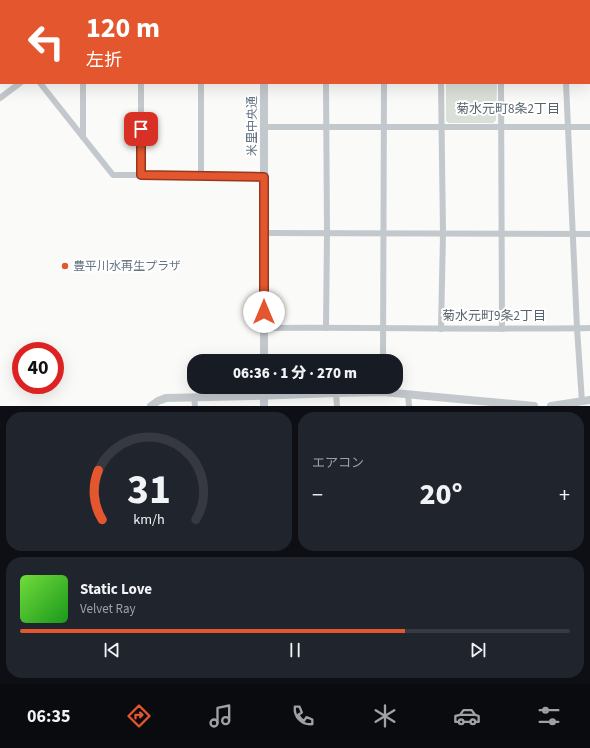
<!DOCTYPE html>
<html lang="ja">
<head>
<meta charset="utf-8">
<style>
  body { margin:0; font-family:"Source Sans 3","Noto Sans JP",sans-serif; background:#20242c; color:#f1f3f6; height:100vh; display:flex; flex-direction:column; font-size:15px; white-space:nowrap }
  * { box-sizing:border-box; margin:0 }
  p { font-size:13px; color:#9ea1a6 }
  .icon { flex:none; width:22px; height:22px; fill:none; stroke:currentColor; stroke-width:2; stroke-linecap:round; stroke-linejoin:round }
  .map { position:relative; height:406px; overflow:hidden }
  .side { display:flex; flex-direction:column; gap:6px; padding:6px; background:#0d0f14; flex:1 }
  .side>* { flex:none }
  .top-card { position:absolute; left:0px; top:0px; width:590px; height:84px; box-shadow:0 4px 16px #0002; background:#e4572e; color:#fff; overflow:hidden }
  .speed { position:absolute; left:12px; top:342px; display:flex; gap:8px; font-size:20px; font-weight:700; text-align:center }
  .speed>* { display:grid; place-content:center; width:52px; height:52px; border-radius:50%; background:#171b24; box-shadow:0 4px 16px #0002; line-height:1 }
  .speed .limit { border:6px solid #d22; background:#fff; color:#111 }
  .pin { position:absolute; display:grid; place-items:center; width:34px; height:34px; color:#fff; margin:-17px; border-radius:8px; box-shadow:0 2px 6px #0006 }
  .me { position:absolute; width:44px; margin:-22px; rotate:0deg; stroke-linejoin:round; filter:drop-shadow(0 0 3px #0008) }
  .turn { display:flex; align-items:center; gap:14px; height:84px; padding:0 20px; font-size:18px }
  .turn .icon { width:52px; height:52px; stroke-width:2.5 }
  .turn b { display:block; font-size:28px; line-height:34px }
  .big { font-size:30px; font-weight:800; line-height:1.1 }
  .side .tile { flex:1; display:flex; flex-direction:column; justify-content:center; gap:6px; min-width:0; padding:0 14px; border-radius:16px; background:#20242c }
  .side .dial { align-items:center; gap:0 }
  .dial svg { height:104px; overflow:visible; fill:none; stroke:#363941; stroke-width:7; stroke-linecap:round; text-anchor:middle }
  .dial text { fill:#f1f3f6; stroke:none }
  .song { display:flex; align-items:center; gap:12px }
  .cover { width:48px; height:48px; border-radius:6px; background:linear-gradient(135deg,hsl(100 70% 55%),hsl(120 70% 35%)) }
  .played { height:4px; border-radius:2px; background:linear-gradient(90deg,#e4572e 70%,#363941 70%) }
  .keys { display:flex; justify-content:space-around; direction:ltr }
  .heat { display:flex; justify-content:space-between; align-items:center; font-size:22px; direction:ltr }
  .side .tiles { flex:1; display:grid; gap:6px; grid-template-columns:1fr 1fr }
  .tile:last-child { grid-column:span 2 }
  .trip { position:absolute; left:187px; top:354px; width:216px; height:40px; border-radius:16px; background:#171b24; box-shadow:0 4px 16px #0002; font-weight:800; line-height:40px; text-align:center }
  .tabs { display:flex; height:64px; justify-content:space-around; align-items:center; background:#090b0e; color:#9ea1a6 }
  .tabs .icon { width:28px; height:28px }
  .tabs .selected { color:#e4572e }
  .tabs b { font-size:18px; color:#f1f3f6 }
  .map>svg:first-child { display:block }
  .green { fill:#dadfd7 }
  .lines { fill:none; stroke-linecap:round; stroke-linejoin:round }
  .minor { stroke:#c3c8cc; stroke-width:6 }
  .tertiary { stroke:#c3c8cc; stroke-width:8 }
  .route-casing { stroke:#94391e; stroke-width:10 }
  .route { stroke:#e4572e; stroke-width:7 }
  .poi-dot { fill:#e4572e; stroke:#fff; stroke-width:1.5 }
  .labels { text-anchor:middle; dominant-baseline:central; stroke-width:4; stroke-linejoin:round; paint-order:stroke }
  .street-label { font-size:12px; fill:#657683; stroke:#fff }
  .poi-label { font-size:12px; fill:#657683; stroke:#fff; text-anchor:start }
  .neighbourhood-label { font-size:13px; fill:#57646e; stroke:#fff }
</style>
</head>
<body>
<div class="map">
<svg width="590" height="406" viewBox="0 0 590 406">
  <rect width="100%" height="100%" fill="#fafaf8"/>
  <!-- green -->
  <polygon class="green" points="446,83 497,83 496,120 493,123 449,123 446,121"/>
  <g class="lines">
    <!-- minor -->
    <g class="minor">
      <polyline points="83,0 83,1"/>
      <polyline points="140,0 140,1"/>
      <polyline points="201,0 201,1"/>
      <polyline points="562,0 562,1"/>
      <polyline points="27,1 27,0"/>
      <polyline points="326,1 326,0"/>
      <polyline points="383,1 383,0"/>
      <polyline points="442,1 442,0"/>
      <polyline points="501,1 501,0"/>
      <polyline points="0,42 1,42"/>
      <polyline points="40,83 113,175 201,175 264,177"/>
      <polyline points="83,83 83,137"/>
      <polyline points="141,83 141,175"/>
      <polyline points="201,83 201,175"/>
      <polyline points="326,83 327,233 326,328"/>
      <polyline points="441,83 443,234 441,329"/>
      <polyline points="501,83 502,329"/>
      <polyline points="566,83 577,328 582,402"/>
      <polyline points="0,98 20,83"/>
      <polyline points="264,127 590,127"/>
      <polyline points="264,233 590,234"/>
      <path d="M 264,328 C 372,327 481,330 590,328"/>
      <polyline points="383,361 384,83"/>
      <polyline points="336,393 337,406"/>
      <polyline points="408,394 409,406"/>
      <polyline points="194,397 195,406"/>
    </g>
    <!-- tertiary -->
    <g class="tertiary">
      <polyline points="264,0 264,1"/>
      <polyline points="264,361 264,83"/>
      <polyline points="264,387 264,406"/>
      <polyline points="151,406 158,401 166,398 253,396 336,393 383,392 534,406"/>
      <polyline points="551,406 590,400"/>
    </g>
  </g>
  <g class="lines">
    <!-- route casing -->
    <g class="route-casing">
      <polyline id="route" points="141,129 141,175 264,177 264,312"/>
    </g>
    <!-- route -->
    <use href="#route" class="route"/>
  </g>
  <!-- markers -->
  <circle class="poi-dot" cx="65" cy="266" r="4"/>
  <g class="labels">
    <!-- street labels -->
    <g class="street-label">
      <text transform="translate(252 126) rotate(-90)">米里中央通</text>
    </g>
    <!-- poi labels -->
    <g class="poi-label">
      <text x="73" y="266">豊平川水再生プラザ</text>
    </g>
    <!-- neighbourhood labels -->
    <g class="neighbourhood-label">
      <text x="508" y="109">菊水元町8条2丁目</text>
      <text x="494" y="316">菊水元町9条2丁目</text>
    </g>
  </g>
</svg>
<div class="speed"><div class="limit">40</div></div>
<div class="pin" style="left:141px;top:129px;background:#d93025"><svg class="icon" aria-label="arrive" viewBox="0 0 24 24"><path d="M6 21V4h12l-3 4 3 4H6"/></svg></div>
<svg class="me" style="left:264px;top:312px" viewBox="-20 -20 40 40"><circle r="19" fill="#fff"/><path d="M0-13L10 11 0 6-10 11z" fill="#e4572e"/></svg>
<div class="trip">06:36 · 1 分 · 270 m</div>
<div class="top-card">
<div class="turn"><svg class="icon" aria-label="left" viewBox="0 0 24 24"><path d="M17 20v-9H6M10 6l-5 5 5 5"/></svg><div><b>120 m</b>左折</div></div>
</div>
</div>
<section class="side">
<div class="tiles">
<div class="tile dial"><svg viewBox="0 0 100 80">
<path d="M14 69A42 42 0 1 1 86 69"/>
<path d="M14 69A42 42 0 0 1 11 31" stroke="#e4572e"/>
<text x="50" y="56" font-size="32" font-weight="700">31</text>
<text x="50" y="72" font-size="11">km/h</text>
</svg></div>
<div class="tile"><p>エアコン</p>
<div class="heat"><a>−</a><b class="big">20°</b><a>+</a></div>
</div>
<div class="tile">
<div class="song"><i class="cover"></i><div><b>Static Love</b><p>Velvet Ray</p></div></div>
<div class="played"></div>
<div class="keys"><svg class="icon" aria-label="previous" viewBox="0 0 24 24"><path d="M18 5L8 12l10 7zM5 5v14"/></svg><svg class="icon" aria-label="pause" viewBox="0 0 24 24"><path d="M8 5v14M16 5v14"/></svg><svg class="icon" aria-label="next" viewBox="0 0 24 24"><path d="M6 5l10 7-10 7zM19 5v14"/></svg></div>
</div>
</div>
</section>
<nav class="tabs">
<b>06:35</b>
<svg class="icon selected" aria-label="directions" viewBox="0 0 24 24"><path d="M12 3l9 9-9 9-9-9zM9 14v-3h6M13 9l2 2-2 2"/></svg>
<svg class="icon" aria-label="music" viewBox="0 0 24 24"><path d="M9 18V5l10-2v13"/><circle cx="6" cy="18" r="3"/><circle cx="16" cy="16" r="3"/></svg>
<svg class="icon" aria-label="phone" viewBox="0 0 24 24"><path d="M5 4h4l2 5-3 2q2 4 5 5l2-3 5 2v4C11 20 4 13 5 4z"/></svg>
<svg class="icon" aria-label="climate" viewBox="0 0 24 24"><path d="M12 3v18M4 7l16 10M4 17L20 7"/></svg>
<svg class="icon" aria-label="car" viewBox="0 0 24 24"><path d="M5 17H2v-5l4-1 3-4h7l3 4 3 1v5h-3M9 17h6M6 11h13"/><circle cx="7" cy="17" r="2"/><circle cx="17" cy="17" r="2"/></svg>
<svg class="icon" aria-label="filters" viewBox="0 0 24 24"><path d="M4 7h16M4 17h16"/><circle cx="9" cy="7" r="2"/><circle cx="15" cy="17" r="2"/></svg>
</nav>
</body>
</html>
